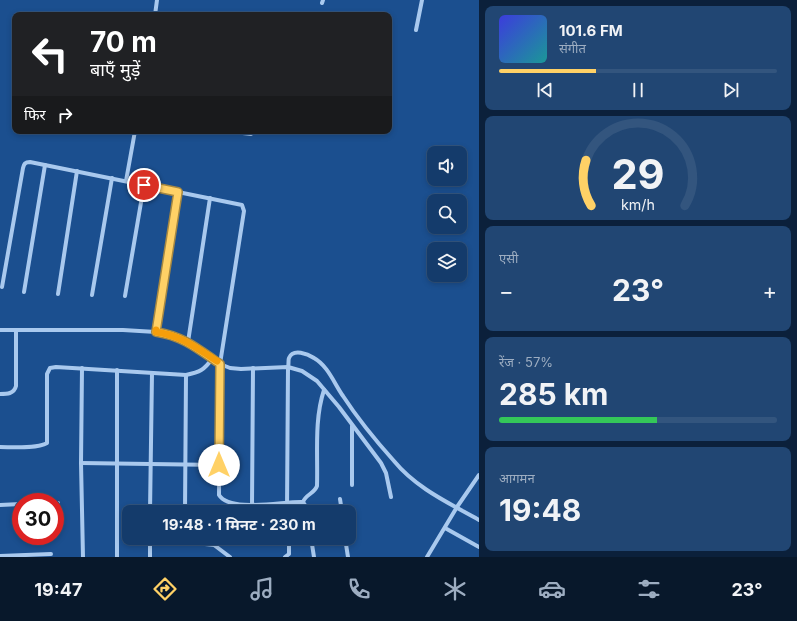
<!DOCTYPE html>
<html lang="hi">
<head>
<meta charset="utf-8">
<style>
  body { margin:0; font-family:Inter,"Noto Sans Devanagari",sans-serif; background:#214673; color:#f1f3f6; height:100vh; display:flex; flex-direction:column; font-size:15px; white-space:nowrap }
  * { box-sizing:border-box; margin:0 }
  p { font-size:13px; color:#9dadc1 }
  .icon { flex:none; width:22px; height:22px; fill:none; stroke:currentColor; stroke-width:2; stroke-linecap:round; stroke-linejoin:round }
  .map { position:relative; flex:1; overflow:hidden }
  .sheet { display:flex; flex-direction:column; gap:6px; padding:6px; background:#0b203b; width:318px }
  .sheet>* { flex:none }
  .banner { position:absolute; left:12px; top:12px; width:380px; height:122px; border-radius:8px; box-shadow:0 2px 6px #0003,0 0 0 1px #33557e; background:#202124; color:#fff; overflow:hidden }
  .tools { position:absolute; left:427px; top:146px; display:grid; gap:8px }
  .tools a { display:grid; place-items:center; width:40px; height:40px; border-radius:8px; background:#143b6b; box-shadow:0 2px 6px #0003,0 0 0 1px #33557e; font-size:20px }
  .speed { position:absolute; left:12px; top:493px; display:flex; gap:8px; font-size:20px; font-weight:700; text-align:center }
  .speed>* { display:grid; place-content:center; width:52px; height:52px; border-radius:50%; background:#143b6b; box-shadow:0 2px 6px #0003,0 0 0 1px #33557e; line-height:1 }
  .speed .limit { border:6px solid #d22; background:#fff; color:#111 }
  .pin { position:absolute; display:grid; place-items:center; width:34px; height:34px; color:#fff; margin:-17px; border:2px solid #fff; border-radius:50%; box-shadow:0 1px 4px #0007 }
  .me { position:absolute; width:44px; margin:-22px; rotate:0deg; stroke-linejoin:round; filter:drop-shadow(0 0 3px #0008) }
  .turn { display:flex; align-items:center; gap:14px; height:84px; padding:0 12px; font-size:18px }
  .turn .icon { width:52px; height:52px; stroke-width:2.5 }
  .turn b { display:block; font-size:28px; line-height:34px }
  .then { display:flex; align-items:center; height:38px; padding:0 12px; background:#0003; gap:8px; font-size:15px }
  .big { font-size:30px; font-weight:700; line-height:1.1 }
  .sheet .card { flex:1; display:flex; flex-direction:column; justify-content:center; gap:6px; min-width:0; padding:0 14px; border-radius:8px; background:#214673 }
  .sheet .dial { align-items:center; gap:0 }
  .dial svg { height:104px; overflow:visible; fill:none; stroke:#33557e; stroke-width:7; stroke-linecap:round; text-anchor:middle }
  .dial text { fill:#f1f3f6; stroke:none }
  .song { display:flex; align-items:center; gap:12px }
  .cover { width:48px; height:48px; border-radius:6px; background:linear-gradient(135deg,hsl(240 70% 55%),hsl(180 70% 35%)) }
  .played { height:4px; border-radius:2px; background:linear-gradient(90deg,#ffd166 35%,#33557e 35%) }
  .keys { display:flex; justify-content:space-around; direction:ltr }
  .heat { display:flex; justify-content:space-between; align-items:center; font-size:22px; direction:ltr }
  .charge { height:6px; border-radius:3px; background:linear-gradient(90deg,#34c759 57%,#33557e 0) }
  .trip { position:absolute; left:122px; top:505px; width:234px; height:40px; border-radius:8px; background:#143b6b; box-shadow:0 2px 6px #0003,0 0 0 1px #33557e; font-weight:700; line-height:40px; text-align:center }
  .menu { display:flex; height:64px; justify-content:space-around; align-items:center; background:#08182b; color:#9dadc1 }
  .menu .icon { width:28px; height:28px }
  .menu .active { color:#ffd166 }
  .menu b { font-size:18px; color:#f1f3f6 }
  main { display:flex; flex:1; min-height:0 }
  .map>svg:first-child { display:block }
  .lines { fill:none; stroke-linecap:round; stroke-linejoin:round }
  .minor { stroke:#a9c9ee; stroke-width:4 }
  .route-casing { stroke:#a68842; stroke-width:10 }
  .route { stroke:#ffd166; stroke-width:7 }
  .slow { stroke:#f59e0b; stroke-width:7 }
</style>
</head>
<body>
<main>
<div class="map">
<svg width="479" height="557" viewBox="0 0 479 557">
  <rect width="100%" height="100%" fill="#1b4f8f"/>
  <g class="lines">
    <!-- minor -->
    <g class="minor">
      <polyline points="322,3 323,0"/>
      <polyline points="155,15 157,0"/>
      <polyline points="416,30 422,0"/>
      <polyline points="226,131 251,134"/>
      <polyline points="126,181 135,131"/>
      <path d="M 2,287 L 23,168 C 24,164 25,162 30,162 L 242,205 L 244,211 L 220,364 L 219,495 C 230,513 284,501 303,502 L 307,508 L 308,512"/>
      <polyline points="24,292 45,165"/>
      <polyline points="58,294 77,171"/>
      <polyline points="92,295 112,178"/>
      <polyline points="125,296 144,185"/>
      <polyline points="0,330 123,330 156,332 178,337 188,342 220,364 230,368 241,369 288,367 302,371 317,381 339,407 381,463 386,473 391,497"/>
      <polyline points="156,332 177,192"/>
      <polyline points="188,342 210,198"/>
      <polyline points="82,368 81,463 83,557"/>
      <path d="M 0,394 C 7,394 14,394 16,386 L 16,331"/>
      <polyline points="352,426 352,485"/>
      <path d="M 0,447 C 12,447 37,449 47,443 L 47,374 L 50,368 L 56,367 L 186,375 C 200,372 204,370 212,359"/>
      <polyline points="81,463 219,465"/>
      <polyline points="340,499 342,512"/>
      <path d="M 303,502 C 306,494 314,494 317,486 C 318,454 314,420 324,390"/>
      <polyline points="55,503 58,503"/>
      <polyline points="0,505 21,504"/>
      <polyline points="252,505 253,368"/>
      <polyline points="150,512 152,373"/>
      <polyline points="185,512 186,375"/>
      <path d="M 287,512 L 288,367 C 289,364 288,360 289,358 C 293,348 308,354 314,358 C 328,366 334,383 343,396 C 358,419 376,441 394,461 C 416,488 449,503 479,520"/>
      <polyline points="445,528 479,547"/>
      <polyline points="311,538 314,557"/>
      <polyline points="345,538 348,557"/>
      <polyline points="150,544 205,544 214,545 230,557"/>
      <polyline points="0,556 51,554"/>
      <polyline points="117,557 117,370"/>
      <polyline points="150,557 150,538"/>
      <polyline points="285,557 289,554 289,538"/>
      <polyline points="427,557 457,507 479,475"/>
    </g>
  </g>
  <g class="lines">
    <!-- route casing -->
    <g class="route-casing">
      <path id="route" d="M 144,185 L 178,192 L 156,332 C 183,336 198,349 220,364 L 219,465"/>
    </g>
    <!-- route -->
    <use href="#route" class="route"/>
    <!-- slow -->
    <path class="slow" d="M 156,330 L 156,332 C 182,336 195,347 217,361"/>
  </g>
</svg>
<div class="tools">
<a><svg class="icon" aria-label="sound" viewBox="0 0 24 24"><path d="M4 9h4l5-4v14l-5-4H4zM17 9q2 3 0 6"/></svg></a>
<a><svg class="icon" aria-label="search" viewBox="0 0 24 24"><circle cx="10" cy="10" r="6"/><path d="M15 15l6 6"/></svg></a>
<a><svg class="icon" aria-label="layers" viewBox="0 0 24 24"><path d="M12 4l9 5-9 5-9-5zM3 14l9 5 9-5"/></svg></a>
</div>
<div class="speed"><div class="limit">30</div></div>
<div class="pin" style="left:144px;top:185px;background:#d93025"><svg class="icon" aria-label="arrive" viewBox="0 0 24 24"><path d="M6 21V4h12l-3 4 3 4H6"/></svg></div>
<svg class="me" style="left:219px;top:465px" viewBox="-20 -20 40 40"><circle r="19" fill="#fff"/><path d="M0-13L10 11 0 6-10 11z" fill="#ffd166"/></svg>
<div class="trip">19:48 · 1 मिनट · 230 m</div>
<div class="banner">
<div class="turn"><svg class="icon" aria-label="left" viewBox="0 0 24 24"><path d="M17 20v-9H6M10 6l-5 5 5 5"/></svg><div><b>70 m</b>बाएँ मुड़ें</div></div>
<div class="then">फिर<svg class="icon" aria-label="right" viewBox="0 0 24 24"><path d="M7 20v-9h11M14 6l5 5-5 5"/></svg></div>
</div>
</div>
<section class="sheet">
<div class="card">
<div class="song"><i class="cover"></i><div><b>101.6 FM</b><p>संगीत</p></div></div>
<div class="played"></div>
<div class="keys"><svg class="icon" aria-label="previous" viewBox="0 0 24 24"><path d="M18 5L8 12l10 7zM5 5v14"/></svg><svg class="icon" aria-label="pause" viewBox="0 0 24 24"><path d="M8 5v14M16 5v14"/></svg><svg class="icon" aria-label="next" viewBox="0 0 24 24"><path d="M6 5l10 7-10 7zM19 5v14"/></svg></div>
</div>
<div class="card dial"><svg viewBox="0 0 100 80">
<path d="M14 69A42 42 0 1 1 86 69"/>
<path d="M14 69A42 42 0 0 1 10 34" stroke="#ffd166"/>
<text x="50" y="56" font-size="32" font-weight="700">29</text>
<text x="50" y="72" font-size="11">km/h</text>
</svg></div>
<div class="card"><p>एसी</p>
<div class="heat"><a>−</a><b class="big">23°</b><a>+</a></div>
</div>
<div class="card"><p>रेंज · 57%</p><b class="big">285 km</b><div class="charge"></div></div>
<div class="card"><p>आगमन</p><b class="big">19:48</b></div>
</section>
</main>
<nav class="menu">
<b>19:47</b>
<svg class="icon active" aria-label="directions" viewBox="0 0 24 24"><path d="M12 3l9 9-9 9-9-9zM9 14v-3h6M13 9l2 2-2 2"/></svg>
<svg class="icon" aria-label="music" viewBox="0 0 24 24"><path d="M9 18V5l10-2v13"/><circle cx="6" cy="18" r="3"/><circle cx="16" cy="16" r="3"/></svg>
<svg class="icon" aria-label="phone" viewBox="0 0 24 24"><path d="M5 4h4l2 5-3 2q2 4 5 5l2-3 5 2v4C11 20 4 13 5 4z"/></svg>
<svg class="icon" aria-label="climate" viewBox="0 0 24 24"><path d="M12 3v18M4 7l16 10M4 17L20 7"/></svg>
<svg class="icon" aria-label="car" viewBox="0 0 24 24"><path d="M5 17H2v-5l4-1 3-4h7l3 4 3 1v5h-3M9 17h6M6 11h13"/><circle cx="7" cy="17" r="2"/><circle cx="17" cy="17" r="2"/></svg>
<svg class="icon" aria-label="filters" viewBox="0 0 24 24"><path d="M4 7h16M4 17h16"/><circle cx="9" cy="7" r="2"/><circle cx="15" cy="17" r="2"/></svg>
<b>23°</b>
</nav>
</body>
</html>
